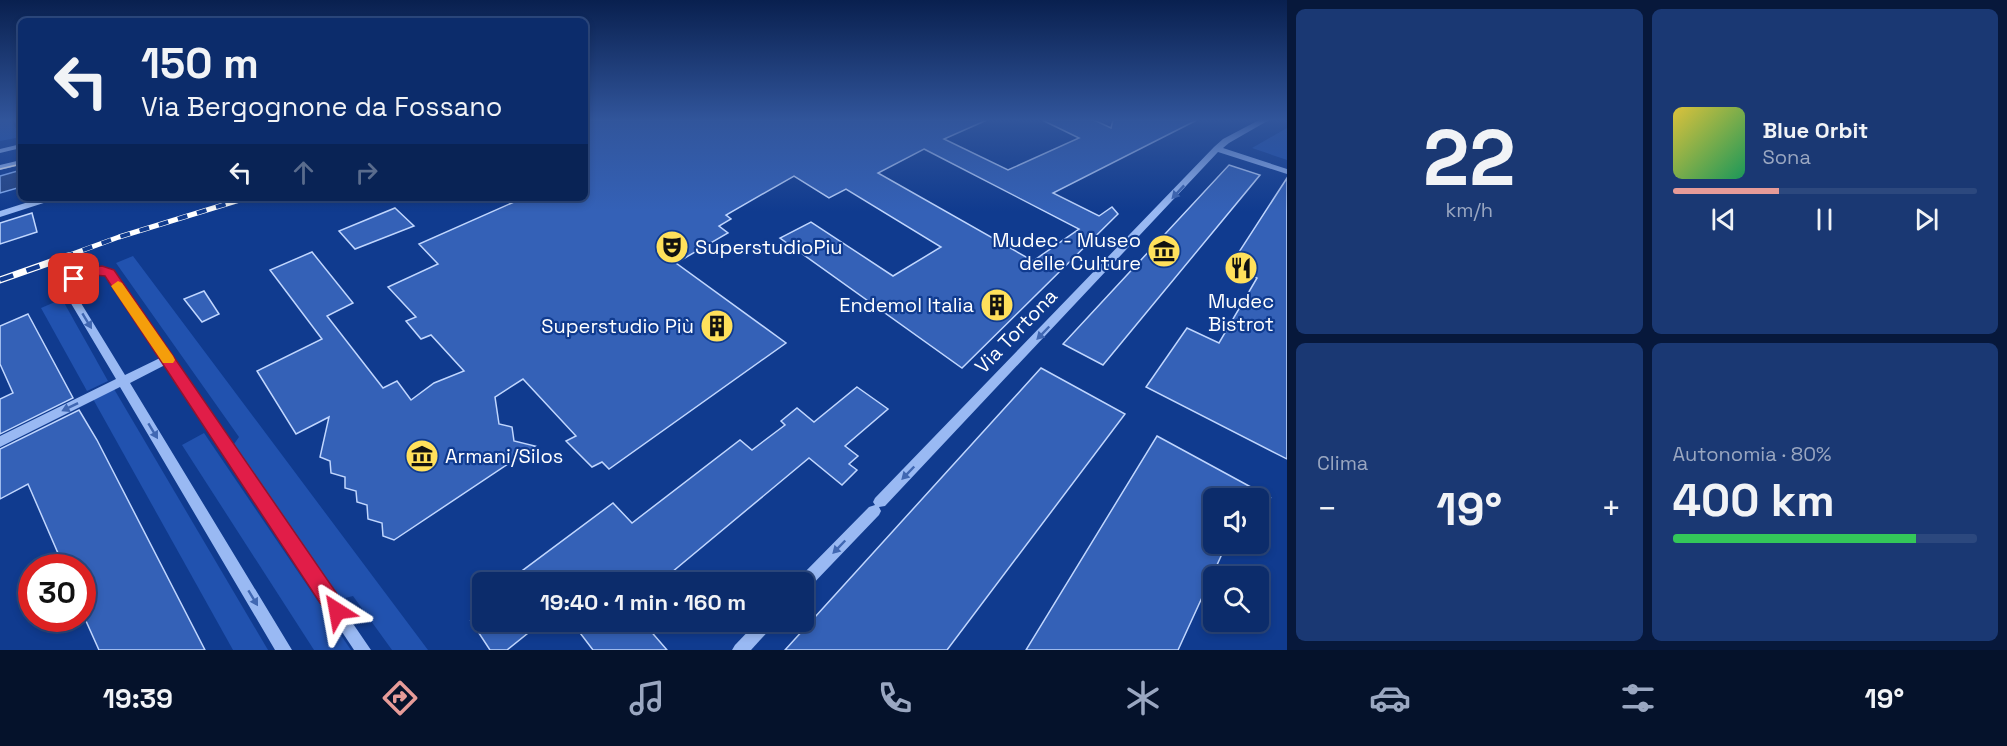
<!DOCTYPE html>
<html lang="it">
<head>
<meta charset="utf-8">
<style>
  body { margin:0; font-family:"Space Grotesk",sans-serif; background:#1a3873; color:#f1f3f6; height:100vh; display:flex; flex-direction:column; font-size:22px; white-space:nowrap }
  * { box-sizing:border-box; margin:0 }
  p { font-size:20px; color:#9aa7c1 }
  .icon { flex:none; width:33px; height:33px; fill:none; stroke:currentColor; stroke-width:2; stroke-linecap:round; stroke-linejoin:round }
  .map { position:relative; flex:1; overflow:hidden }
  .details { display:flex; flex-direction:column; gap:9px; padding:9px; background:#07183b; width:720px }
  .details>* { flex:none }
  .guide { position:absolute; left:18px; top:18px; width:570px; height:183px; border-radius:9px; box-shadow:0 3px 9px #0003,0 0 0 2px #2c487e; background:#0c2c6b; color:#f1f3f6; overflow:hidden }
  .tools { position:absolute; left:1203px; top:488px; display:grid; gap:12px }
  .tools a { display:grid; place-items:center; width:66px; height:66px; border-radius:9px; background:#0c2c6b; box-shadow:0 3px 9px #0003,0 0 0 2px #2c487e; font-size:30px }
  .speed { position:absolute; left:18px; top:554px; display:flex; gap:12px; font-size:30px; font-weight:700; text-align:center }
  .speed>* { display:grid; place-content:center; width:78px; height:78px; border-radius:50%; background:#0c2c6b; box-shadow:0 3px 9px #0003,0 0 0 2px #2c487e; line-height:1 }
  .speed .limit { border:9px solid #d22; background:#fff; color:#111 }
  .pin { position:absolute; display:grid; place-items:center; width:51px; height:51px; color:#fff; margin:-26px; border-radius:12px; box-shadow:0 3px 9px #0006 }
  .me { position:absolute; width:66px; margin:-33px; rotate:326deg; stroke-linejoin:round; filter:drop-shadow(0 0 4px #0008) }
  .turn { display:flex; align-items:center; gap:21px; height:126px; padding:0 24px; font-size:27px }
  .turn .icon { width:78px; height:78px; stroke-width:2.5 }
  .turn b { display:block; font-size:42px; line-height:51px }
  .lanes { display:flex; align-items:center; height:57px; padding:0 24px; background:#0003; justify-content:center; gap:30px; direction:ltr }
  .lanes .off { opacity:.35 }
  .big { font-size:45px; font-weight:800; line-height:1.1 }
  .details .tile { flex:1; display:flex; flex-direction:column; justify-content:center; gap:9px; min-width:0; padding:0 21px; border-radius:9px; background:#1a3873 }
  .details .dial { align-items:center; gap:0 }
  .dial b { font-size:78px; line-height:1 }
  .song { display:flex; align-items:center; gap:18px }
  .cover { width:72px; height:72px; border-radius:9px; background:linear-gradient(135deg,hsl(50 70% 55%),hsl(150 70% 35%)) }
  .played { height:6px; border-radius:3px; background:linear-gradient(90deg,#e69b98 35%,#2c487e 35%) }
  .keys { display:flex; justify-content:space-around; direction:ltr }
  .heat { display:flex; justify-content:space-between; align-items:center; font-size:33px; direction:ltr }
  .charge { height:9px; border-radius:4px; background:linear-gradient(90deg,#34c759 80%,#2c487e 0) }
  .details .tiles { flex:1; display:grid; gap:9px; grid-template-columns:repeat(2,1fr) }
  .trip { position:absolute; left:472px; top:572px; width:342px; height:60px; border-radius:9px; background:#0c2c6b; box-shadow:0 3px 9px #0003,0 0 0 2px #2c487e; font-weight:800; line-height:60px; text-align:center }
  .tabs { display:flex; height:96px; justify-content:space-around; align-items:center; background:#05122b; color:#9aa7c1 }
  .tabs .icon { width:42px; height:42px }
  .tabs .current { color:#e69b98 }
  .tabs b { font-size:27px; color:#f1f3f6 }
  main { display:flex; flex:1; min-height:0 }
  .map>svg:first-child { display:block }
  .green { fill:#2152af }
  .water { fill:#254585; stroke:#8ab2f7; stroke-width:1.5 }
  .building { fill:#3461b7; stroke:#c0d6fe; stroke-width:1.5; fill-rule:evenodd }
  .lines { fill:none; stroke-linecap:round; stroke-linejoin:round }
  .minor { fill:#99b9f3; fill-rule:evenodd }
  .tram { stroke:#fff; stroke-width:1.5 }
  .rail-far1-casing { stroke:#fff; stroke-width:5 }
  .rail-casing { stroke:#fff; stroke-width:7 }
  .rail-far1 { stroke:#103b8f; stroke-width:4; stroke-dasharray:10; stroke-linecap:butt }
  .rail { stroke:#103b8f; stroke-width:4.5; stroke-dasharray:14; stroke-linecap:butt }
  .oneway { fill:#4067b2 }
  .route { fill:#e11d48; stroke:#92132f; stroke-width:1.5 }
  .slow { fill:#f59e0b }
  .labels { text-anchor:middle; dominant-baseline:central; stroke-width:4.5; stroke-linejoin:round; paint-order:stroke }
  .poi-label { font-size:20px; fill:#fff; stroke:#103b8f; text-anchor:end }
  .street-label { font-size:20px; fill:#fff; stroke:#103b8f }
</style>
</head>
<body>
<main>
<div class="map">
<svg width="1287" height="650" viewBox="0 0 1287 650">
  <rect width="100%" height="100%" fill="#103b8f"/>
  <!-- green -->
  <g class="green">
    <polygon points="0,120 11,120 21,137 0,141"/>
    <polygon points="1287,128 1287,160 1252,148"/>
    <polygon points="133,256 428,650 392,650 353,596 341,599 234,444 239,437 116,263"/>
    <polygon points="62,299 108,381 87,391 41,308"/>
    <polygon points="114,389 268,650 233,650 93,399"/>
    <polygon points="204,433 351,650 314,650 182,445"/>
  </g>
  <!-- water -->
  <polygon class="water" points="21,170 21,187 0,193 0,176"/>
  <!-- building -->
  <g class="building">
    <path d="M 585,120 L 987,120 L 944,139 L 1008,170 L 1079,138 L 1042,120 L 1094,120 L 1111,128 L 1113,120 L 1197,120 L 1053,193 L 1099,216 L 1112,207 L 1118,214 L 962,368 L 780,238 L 811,222 L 893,276 L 941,247 L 846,189 L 829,198 L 794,176 L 726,215 L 731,219 L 719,226 L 728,233 L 676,263 L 786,343 L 609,469 L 602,462 L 592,467 L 566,441 L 576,436 L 523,379 L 495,397 L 499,424 L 512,427 L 514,441 L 535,446 L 394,540 L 383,536 L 382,523 L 368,519 L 367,505 L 357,502 L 356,491 L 345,488 L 345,477 L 331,473 L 330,461 L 320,457 L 329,417 L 296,434 L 257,371 L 322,339 L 270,270 L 312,252 L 353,303 L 327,316 L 383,388 L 397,381 L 411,400 L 434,383 L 464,371 L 431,335 L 421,339 L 406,321 L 416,317 L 388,287 L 438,264 L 419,244 L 523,198 L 585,198 ZM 924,149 L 1079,229 L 1033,261 L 878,173 Z"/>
    <polygon points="1229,165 1260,175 1103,365 1063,344"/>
    <polygon points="1287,178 1287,459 1146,387 1187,328 1219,343 1257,278 1230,266"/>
    <polygon points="395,208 414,226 355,249 339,231"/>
    <polygon points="32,213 37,232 0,244 0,223"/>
    <polygon points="204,291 219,314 202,322 184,299"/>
    <polygon points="28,314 73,398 0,434 0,399 13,393 0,364 0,326"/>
    <polygon points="1041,368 1125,414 947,650 785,650"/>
    <polygon points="857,387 888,409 845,446 858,456 849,464 857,470 842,485 809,458 660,582 507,582 613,503 632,523 740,440 752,450 785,425 781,421 797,408 814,422"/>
    <polygon points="79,410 97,440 205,650 99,650 82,612 82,567 64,567 28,484 0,499 0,449"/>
    <polygon points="1157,436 1271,498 1214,498 1214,543 1227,543 1178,650 1026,650"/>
    <polygon points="471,621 543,621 507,650 490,650"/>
    <polygon points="571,621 642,621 667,650 593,650"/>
  </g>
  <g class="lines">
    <!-- minor -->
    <g class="minor">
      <polygon points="17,120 21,120 21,123 18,123"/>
      <polygon points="1259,120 1269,120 1229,143 1223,148 1287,169 1287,174 1218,152 885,506 879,507 881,511 879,515 809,588 804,590 804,582 797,582 799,578 869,507 875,505 873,502 875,498 1214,147 1223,139"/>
      <polygon points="21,144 21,148 0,153 0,149"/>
      <polygon points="21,160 21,165 0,170 0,165"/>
      <polygon points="41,198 54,198 53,200 0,217 0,211"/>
      <path d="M 98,267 L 112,271 L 371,650 L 354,650 L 165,365 L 130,383 L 292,650 L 275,650 L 120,387 L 0,447 L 0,436 L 116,379 L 63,290 C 68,275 83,268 98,267 ZM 90,274 L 106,275 L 160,358 L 125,375 L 73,290 L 77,282 Z"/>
      <polygon points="758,621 775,621 773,626 751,650 732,650 735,645"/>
    </g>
    <!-- tram -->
    <polyline class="tram" points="0,169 21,164"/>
    <!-- rail-far1 casing -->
    <g class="rail-far1-casing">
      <polyline id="rail-far1" points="64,257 119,237 246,198"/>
    </g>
    <!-- rail casing -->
    <g class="rail-casing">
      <polyline id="rail" points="0,280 68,256"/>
    </g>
    <!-- rail-far1 -->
    <use href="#rail-far1" class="rail-far1"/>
    <!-- rail -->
    <use href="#rail" class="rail"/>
  </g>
  <!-- one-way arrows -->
  <defs><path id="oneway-solid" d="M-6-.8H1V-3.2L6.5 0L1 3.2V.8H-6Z" transform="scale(1.5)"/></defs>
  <g class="oneway">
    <use href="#oneway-solid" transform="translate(1178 192) rotate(133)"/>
    <use href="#oneway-solid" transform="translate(87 321) rotate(59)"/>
    <use href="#oneway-solid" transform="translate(1043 333) rotate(134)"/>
    <use href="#oneway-solid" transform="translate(70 407) rotate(154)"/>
    <use href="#oneway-solid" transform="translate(153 431) rotate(59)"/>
    <use href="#oneway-solid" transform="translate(908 473) rotate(134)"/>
    <use href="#oneway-solid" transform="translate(839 547) rotate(134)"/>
    <use href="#oneway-solid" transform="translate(253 598) rotate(59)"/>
  </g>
  <!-- sky -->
  <linearGradient id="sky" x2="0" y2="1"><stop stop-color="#09204f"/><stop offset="0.57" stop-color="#31559b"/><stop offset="1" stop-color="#31559b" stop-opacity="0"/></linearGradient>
  <rect width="1287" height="211" fill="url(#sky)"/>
  <!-- route -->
  <polygon class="route" points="102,266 114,270 344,604 347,611 344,618 337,621 330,618 105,276 94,275 74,283 68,279 87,268"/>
  <!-- slow -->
  <polygon class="slow" points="118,281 122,283 173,356 175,360 173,363 163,363 111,286"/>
  <!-- icons -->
  <defs>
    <g id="theatre-disc" transform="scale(1.725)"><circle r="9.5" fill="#ffe05b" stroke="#103b8f"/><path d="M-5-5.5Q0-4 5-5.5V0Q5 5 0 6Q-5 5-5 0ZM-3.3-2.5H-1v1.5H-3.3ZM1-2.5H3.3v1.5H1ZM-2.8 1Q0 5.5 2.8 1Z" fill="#111"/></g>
    <g id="museum-disc" transform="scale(1.725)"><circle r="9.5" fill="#ffe05b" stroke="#103b8f"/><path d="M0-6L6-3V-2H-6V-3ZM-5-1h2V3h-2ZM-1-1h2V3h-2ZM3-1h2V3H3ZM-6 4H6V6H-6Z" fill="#111"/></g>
    <g id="restaurant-disc" transform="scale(1.725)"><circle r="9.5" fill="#ffe05b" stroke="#103b8f"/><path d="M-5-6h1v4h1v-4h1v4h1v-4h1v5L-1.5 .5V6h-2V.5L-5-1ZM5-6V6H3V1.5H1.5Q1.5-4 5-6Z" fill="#111"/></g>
    <g id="building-disc" transform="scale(1.725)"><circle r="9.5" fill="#ffe05b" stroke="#103b8f"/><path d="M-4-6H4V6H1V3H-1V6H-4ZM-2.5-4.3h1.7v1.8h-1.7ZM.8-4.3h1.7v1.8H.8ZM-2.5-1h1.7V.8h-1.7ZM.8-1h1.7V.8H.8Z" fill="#111"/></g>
  </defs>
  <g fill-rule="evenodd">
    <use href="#theatre-disc" x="672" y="247"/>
    <use href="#museum-disc" x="1164" y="251"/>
    <use href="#restaurant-disc" x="1241" y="268"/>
    <use href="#building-disc" x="997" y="305"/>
    <use href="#building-disc" x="717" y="326"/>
    <use href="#museum-disc" x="422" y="456"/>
  </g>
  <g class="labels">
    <!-- poi labels -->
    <g class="poi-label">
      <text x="1141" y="240">Mudec - Museo<tspan x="1141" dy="23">delle Culture</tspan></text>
      <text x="695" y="247" text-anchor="start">SuperstudioPiu</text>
      <text x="1241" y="301" text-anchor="middle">Mudec<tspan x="1241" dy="23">Bistrot</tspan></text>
      <text x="974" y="305">Endemol Italia</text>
      <text x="694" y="326">Superstudio Più</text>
      <text x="445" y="456" text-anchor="start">Armani/Silos</text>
    </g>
    <!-- street labels -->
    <g class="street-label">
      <text transform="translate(1016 331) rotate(-46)">Via Tortona</text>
    </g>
  </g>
</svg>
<div class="tools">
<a><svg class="icon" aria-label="sound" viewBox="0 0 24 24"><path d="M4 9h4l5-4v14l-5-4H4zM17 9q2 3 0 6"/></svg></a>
<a><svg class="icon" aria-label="search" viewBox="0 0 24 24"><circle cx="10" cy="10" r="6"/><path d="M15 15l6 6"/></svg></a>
</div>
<div class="speed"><div class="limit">30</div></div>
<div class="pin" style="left:74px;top:279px;background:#d93025"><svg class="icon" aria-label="arrive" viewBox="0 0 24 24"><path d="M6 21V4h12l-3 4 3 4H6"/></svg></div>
<svg class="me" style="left:337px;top:611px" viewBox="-20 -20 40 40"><path d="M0-17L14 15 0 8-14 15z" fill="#e11d48" stroke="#fff" stroke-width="4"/></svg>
<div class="trip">19:40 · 1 min · 160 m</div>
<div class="guide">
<div class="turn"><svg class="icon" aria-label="left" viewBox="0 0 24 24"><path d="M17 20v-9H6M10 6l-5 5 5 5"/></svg><div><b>150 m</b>Via Bergognone da Fossano</div></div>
<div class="lanes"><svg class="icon" aria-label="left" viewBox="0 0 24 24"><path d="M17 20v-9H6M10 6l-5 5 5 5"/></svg><svg class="icon off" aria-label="ahead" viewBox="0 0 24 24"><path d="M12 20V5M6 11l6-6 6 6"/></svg><svg class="icon off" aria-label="right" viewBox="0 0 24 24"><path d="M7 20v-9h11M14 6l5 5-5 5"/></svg></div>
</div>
</div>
<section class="details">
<div class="tiles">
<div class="tile dial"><b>22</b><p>km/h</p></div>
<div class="tile">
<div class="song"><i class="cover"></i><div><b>Blue Orbit</b><p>Sona</p></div></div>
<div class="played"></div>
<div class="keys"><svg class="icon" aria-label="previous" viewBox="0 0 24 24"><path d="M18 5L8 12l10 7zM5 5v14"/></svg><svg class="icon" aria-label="pause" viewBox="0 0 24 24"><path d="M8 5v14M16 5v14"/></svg><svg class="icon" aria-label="next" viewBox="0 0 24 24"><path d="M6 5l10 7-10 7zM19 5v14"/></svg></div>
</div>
<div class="tile"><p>Clima</p>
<div class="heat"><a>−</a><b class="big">19°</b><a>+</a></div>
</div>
<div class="tile"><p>Autonomia · 80%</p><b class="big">400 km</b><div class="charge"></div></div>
</div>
</section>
</main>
<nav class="tabs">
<b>19:39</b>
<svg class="icon current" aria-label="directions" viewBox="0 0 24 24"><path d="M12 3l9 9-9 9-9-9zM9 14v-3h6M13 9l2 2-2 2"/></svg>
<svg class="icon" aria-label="music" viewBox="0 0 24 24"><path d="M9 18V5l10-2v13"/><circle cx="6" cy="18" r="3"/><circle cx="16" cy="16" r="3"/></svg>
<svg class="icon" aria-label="phone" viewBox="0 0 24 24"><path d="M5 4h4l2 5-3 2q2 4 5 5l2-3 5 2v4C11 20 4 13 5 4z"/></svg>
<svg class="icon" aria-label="climate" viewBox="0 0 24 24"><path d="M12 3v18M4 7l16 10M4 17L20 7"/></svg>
<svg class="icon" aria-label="car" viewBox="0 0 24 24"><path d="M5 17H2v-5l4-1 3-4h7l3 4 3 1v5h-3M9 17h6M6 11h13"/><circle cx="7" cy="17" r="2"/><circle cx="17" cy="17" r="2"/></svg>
<svg class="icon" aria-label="filters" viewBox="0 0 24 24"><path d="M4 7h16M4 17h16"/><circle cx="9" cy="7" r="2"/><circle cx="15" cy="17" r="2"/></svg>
<b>19°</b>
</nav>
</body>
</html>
